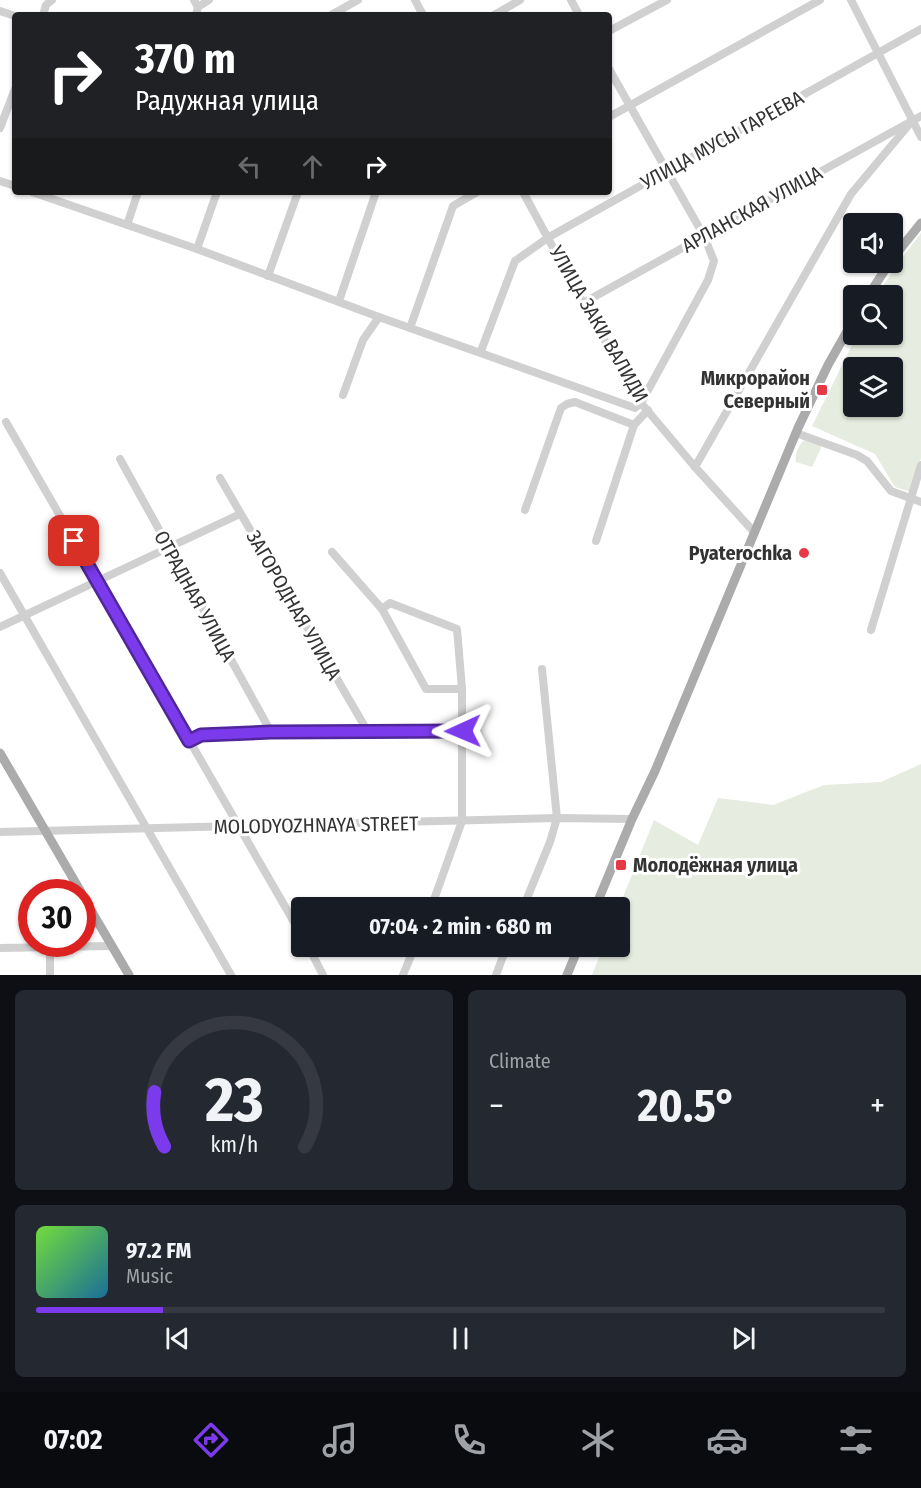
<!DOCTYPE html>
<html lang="en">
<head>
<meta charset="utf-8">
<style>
  body { margin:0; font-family:"Fira Sans Condensed",sans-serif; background:#242831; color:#f1f3f6; height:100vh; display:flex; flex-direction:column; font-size:22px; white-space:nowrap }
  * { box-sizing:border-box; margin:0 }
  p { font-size:20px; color:#9ea1a6 }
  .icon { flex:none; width:33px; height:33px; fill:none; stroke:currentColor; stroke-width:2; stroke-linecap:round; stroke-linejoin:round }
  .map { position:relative; height:975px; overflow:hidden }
  .sheet { display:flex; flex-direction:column; gap:15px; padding:15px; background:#0d0f14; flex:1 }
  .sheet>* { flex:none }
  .banner { position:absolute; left:12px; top:12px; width:600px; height:183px; border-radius:6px; box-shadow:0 2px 4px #0004; background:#202124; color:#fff; overflow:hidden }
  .tools { position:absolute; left:843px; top:213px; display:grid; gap:12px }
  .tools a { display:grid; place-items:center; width:60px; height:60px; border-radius:6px; background:#171b24; box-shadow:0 2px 4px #0004; font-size:30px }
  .speed { position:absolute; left:18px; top:879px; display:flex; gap:12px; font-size:30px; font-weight:700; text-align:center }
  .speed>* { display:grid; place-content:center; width:78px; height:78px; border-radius:50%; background:#171b24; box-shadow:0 2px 4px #0004; line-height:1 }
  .speed .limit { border:9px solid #d22; background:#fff; color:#111 }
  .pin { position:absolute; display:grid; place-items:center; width:51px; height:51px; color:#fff; margin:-26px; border-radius:12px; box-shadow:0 3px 9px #0006 }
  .me { position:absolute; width:66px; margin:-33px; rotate:269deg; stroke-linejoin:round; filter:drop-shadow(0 0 4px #0008) }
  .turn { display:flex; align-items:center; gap:21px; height:126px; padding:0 24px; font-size:27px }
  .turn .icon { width:78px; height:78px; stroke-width:2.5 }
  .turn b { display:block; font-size:42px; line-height:51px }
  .lanes { display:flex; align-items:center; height:57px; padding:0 24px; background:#0003; justify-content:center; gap:30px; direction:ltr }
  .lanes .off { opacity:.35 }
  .big { font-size:45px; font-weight:700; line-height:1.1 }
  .sheet .tile { flex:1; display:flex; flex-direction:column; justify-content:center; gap:9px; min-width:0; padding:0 21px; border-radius:9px; background:#242831 }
  .sheet .dial { align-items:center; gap:0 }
  .dial svg { height:156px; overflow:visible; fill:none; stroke:#363941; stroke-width:7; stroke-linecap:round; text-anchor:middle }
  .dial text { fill:#f1f3f6; stroke:none }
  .song { display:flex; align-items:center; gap:18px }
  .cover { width:72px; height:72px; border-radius:9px; background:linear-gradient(135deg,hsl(100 70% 55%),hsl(200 70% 35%)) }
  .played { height:6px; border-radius:3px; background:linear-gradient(90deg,#7c3aed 15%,#363941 15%) }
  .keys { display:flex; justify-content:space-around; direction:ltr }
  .heat { display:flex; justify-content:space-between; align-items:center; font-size:33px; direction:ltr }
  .sheet .tiles { flex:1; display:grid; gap:15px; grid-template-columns:1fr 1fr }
  .tile:last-child { grid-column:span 2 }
  .trip { position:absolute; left:291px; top:897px; width:339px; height:60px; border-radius:6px; background:#171b24; box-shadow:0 2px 4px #0004; font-weight:700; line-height:60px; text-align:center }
  .menu { display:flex; height:96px; justify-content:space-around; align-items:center; background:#090b0e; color:#9ea1a6 }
  .menu .icon { width:42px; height:42px }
  .menu .active { color:#7c3aed }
  .menu b { font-size:27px; color:#f1f3f6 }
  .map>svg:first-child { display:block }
  .green { fill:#e6ecdf; fill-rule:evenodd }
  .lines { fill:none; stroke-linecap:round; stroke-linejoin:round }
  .minor { stroke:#d0d0d0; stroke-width:8 }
  .major { stroke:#ababab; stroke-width:9 }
  .route-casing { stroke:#51269a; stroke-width:15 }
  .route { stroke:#7c3aed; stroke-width:10 }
  .poi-dot { fill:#e63946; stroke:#fff; stroke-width:2 }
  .labels { text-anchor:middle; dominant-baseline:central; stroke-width:6; stroke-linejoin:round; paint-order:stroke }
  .street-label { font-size:20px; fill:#333; stroke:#fff }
  .poi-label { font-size:20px; font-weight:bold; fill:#333; stroke:#fff; text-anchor:end }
</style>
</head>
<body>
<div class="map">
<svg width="921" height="975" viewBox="0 0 921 975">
  <rect width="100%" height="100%" fill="#fff"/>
  <!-- green -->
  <g class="green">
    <path d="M 921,233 L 921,458 L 911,492 L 895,487 L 875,454 L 812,426 L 857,335 L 892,334 L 892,296 L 877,295 L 902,258 ZM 854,368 L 892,368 L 892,406 L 854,406 Z"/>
    <path d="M 806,439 L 820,445 L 821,448 L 812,467 L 796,462 C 794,455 799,443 806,439 Z"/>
    <polygon points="921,764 921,975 592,975 603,947 620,946 619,907 654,820 698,845 718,798 773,805 824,785 881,782"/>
  </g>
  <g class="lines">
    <!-- minor -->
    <g class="minor">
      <polyline points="194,0 198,7 196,15"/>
      <polyline points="415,0 423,15"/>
      <polyline points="571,0 579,15"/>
      <polyline points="851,0 921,137"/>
      <polyline points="198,7 209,0"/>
      <polyline points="0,11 15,16"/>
      <polyline points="43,15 46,5 52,0"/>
      <polyline points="331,15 358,0"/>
      <polyline points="494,15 520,0"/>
      <polyline points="609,31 667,0"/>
      <polyline points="609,117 820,0"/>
      <polyline points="0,128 15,89"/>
      <polyline points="0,181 15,186"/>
      <polyline points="32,192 197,249 379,317 635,408 641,403 708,280 714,261 704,236 609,69"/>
      <polyline points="523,192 583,303 641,403 695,467 754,532"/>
      <polyline points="127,225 138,192"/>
      <polyline points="197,249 217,192"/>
      <polyline points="268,276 298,192"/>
      <polyline points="339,301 376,192"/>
      <polyline points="583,303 921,116"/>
      <polyline points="410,328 453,206 477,192"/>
      <polyline points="481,351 515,261 549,237 921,29"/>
      <polyline points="343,395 363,340 379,317"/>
      <polyline points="6,422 302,936"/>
      <polyline points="796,433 857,455 867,461 891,491 921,502"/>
      <polyline points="120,459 271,732"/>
      <polyline points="695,467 851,194 912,121"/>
      <polyline points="220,478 368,732"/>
      <polyline points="525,510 561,408 567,404 575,402 634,425"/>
      <polyline points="596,541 634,425 648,410"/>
      <polyline points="332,552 382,609 426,689 462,689"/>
      <polyline points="0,573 231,975"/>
      <polyline points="382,609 390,603 457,629 462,689 462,821 431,908"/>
      <polyline points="0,627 240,514"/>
      <polyline points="871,630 921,465"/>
      <polyline points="189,741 201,735 271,732 463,731"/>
      <polyline points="0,832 557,818 632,819"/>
      <polyline points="523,908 550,842 557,818 542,669"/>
      <polyline points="291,916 302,915"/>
      <polyline points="308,946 323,975"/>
      <polyline points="50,947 50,975"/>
      <polyline points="0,948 112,946"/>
      <polyline points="403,975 415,946"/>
      <polyline points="496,975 507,946"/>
    </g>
    <!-- major -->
    <g class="major">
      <polyline points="892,259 921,223"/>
      <polyline points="868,296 890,262"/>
      <polyline points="0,753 81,892"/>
      <polyline points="82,895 129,975"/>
      <polyline points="595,908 632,819 655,771 798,428 828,365 854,319"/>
      <polyline points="567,975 579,946"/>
    </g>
  </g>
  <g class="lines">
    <!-- route casing -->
    <g class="route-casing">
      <polyline id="route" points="74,541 189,741 201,735 271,732 463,731"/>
    </g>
    <!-- route -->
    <use href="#route" class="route"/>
  </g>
  <!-- markers -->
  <g class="poi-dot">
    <rect x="816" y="384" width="12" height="12" rx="3"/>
    <circle cx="804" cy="553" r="6"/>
    <rect x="615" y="859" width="12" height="12" rx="3"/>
  </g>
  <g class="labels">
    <!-- street labels -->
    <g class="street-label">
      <text transform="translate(722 140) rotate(-29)">УЛИЦА МУСЫ ГАРЕЕВА</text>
      <text transform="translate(752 209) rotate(-29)">АРЛАНСКАЯ УЛИЦА</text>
      <text transform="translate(599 324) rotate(60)">УЛИЦА ЗАКИ ВАЛИДИ</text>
      <text transform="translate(195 596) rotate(61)">ОТРАДНАЯ УЛИЦА</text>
      <text transform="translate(294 605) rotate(60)">ЗАГОРОДНАЯ УЛИЦА</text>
      <text transform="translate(316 825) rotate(-1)">MOLODYOZHNAYA STREET</text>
    </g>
    <!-- poi labels -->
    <g class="poi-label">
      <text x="810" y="378">Микрорайон<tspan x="810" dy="23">Северный</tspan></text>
      <text x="792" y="553">Pyaterochka</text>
      <text x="633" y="865" text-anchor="start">Молодёжная улица</text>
    </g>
  </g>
</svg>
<div class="tools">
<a><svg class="icon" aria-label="sound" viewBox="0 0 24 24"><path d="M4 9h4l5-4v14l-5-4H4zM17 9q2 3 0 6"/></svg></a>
<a><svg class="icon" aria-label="search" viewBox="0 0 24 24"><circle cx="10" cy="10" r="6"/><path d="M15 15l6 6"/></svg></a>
<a><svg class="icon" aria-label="layers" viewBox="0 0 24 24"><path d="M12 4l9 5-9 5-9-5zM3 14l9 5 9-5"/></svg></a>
</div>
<div class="speed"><div class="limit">30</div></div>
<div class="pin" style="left:74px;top:541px;background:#d93025"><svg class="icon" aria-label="arrive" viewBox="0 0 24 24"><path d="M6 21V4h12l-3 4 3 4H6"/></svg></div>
<svg class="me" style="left:463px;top:731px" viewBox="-20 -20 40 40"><path d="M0-17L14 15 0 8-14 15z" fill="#7c3aed" stroke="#fff" stroke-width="4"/></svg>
<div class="trip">07:04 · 2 min · 680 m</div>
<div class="banner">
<div class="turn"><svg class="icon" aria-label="right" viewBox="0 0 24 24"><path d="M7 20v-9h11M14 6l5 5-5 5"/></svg><div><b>370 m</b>Радужная улица</div></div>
<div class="lanes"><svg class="icon off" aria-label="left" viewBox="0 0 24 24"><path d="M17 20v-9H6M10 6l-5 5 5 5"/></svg><svg class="icon off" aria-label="ahead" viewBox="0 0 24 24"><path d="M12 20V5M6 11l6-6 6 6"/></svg><svg class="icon" aria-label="right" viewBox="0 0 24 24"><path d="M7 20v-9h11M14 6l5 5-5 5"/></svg></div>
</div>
</div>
<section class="sheet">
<div class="tiles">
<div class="tile dial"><svg viewBox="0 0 100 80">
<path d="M14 69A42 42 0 1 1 86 69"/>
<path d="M14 69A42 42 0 0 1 9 41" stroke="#7c3aed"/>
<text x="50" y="56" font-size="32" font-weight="700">23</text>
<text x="50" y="72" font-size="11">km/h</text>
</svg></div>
<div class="tile"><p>Climate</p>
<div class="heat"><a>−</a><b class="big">20.5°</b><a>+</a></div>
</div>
<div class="tile">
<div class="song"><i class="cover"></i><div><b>97.2 FM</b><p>Music</p></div></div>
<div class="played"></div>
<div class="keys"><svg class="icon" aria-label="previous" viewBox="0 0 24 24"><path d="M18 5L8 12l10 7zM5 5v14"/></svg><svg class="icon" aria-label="pause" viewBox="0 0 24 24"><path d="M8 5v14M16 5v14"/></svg><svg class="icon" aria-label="next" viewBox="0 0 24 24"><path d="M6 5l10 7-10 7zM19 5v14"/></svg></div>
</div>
</div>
</section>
<nav class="menu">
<b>07:02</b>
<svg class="icon active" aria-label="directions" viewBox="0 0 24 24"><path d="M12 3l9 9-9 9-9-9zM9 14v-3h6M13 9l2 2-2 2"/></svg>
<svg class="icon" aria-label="music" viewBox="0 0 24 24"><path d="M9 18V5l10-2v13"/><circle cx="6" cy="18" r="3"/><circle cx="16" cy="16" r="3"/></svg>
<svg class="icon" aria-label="phone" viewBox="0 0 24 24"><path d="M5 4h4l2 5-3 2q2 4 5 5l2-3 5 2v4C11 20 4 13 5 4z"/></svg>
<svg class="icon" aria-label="climate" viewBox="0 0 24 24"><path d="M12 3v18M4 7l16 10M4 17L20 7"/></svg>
<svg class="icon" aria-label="car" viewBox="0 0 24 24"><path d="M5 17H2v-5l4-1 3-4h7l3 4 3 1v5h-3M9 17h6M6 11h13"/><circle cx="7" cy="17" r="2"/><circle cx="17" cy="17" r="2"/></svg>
<svg class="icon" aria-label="filters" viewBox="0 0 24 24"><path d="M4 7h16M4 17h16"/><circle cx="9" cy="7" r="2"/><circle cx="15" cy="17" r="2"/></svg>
</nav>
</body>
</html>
